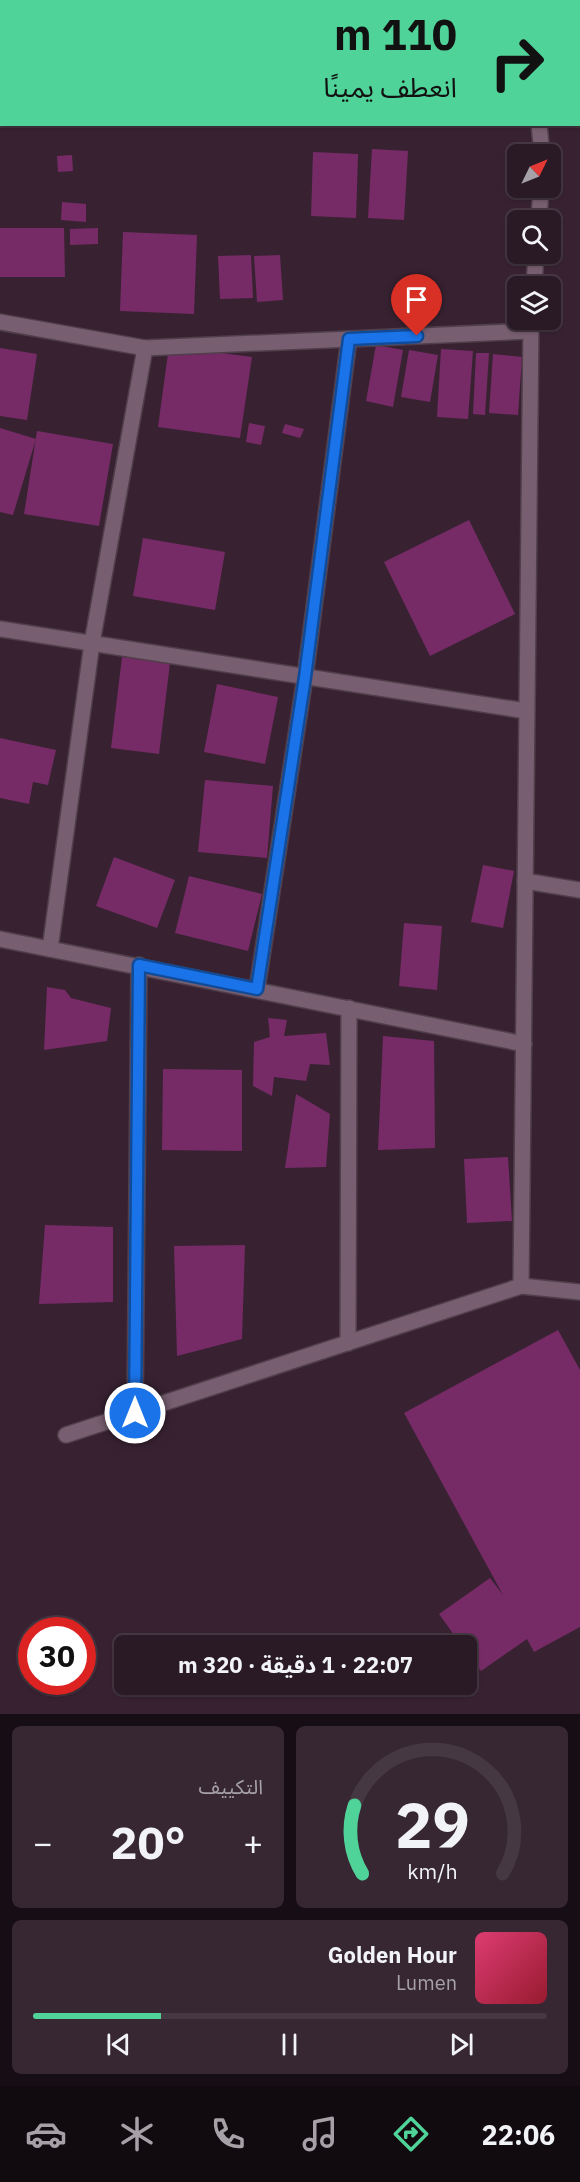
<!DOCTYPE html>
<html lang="ar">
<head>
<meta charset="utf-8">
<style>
  body { margin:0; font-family:"IBM Plex Sans","Noto Sans Arabic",sans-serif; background:#362732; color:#f1f3f6; direction:rtl; height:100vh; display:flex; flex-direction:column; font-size:22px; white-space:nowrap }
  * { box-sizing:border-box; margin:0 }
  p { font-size:20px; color:#a5a1a7 }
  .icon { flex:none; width:33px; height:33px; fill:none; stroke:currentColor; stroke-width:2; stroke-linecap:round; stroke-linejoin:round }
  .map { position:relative; height:1714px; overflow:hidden; direction:ltr }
  .drawer { display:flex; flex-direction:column; gap:12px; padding:12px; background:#170e15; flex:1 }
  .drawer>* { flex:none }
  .guide { position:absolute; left:0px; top:0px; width:580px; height:126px; box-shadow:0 2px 4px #0004,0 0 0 2px #463843; direction:rtl; background:#50d398; color:#111; overflow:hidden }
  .needle { width:39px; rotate:47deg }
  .tools { position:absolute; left:507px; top:144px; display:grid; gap:12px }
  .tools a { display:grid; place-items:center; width:54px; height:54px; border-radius:9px; background:#2a1a26; box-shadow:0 2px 4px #0004,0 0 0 2px #463843; font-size:30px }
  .speed { position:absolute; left:18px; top:1617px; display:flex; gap:12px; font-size:30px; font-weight:700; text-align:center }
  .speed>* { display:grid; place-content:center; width:78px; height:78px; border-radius:50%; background:#2a1a26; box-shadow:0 2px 4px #0004,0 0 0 2px #463843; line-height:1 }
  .speed .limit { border:9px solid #d22; background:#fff; color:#111 }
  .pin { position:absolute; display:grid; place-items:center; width:51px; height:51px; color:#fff; margin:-62px -26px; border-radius:50% 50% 50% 0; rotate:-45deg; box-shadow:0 0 6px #0007 }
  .pin .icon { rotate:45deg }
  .me { position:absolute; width:66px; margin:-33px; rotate:0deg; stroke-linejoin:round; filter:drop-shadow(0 0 4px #0008) }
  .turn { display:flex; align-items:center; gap:21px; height:126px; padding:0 24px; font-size:27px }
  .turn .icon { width:78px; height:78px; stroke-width:2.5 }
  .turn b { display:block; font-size:42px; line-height:51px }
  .big { font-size:45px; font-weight:700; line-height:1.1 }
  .drawer .tile { flex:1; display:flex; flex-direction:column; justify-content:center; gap:9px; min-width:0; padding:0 21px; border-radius:9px; background:#362732 }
  .drawer .dial { align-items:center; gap:0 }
  .dial svg { height:156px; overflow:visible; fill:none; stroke:#463843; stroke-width:7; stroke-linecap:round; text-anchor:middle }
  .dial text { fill:#f1f3f6; stroke:none }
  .song { display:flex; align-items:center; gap:18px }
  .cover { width:72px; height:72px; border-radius:9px; background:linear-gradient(135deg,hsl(340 70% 55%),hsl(350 70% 35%)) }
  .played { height:6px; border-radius:3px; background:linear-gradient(90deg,#50d398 25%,#463843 25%) }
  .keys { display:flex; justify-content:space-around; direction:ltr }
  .heat { display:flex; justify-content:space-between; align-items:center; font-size:33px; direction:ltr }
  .drawer .tiles { flex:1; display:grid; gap:12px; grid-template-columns:1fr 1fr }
  .tile:last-child { grid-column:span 2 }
  .trip { position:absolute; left:114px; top:1635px; width:363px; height:60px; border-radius:9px; background:#2a1a26; box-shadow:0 2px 4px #0004,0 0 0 2px #463843; font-weight:700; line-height:60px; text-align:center; direction:rtl }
  .dock { display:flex; height:96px; justify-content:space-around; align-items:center; background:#110a0f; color:#a5a1a7 }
  .dock .icon { width:42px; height:42px }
  .dock .current { color:#50d398 }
  .dock b { font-size:27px; color:#f1f3f6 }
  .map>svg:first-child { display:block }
  .building { fill:#762b66 }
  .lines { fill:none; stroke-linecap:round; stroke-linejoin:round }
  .minor-casing { stroke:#503e4b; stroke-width:18 }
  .minor { stroke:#775e70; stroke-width:15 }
  .route-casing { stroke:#114b97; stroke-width:15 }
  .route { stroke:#1a73e8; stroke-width:10 }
</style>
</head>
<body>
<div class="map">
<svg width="580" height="1714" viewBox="0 0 580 1714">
  <rect width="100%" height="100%" fill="#382232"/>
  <!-- building -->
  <g class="building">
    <polygon points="372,149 408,151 404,220 368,218"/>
    <polygon points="313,152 358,154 356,218 311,216"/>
    <polygon points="72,155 73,171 58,172 57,156"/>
    <polygon points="62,202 86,204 86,222 61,220"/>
    <polygon points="0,228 64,228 65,277 0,277"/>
    <polygon points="98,228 98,244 70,245 70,229"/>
    <polygon points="123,232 197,235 194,314 120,311"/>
    <polygon points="251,255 253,298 220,299 218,256"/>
    <polygon points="280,255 283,300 257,302 254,256"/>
    <polygon points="376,345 403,350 393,407 366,401"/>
    <polygon points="169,346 252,357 240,438 158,427"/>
    <polygon points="0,348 37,354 27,420 0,416"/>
    <polygon points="441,349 473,351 468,419 437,417"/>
    <polygon points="409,350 438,355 430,402 401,397"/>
    <polygon points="476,353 489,353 485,415 473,414"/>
    <polygon points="493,354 522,357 518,415 489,413"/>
    <polygon points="249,423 265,426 261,445 246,442"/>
    <polygon points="285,424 304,429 300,438 282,433"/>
    <polygon points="0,428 36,439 13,515 0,512"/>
    <polygon points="37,431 113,444 99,526 24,514"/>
    <polygon points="469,520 515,614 430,656 384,562"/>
    <polygon points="143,538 225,552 215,610 133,596"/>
    <polygon points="122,657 170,663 159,754 111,748"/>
    <polygon points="217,684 278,697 265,764 204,752"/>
    <polygon points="0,738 56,750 48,785 33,782 29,804 0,798"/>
    <polygon points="205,780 273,786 267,858 198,852"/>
    <polygon points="114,857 175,880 157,928 96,906"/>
    <polygon points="483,865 514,871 503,928 471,922"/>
    <polygon points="189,876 262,894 248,951 175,933"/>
    <polygon points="404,923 442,926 437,990 399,986"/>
    <polygon points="47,987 65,990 71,998 111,1008 107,1041 44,1050"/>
    <polygon points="268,1018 287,1020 284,1036 326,1033 330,1065 310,1064 306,1081 274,1077 272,1096 253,1086 254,1042 270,1037"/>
    <polygon points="383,1036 434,1041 435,1148 378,1150"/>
    <polygon points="163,1069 242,1070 242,1151 162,1150"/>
    <polygon points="296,1094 330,1114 326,1167 285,1168"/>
    <polygon points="508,1157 512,1221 467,1223 464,1159"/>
    <polygon points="45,1225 113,1227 113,1302 39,1304"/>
    <polygon points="245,1245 242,1339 177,1356 174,1246"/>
    <polygon points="558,1330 580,1370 580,1627 534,1652 527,1639 481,1671 466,1651 466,1646 462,1646 439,1614 490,1578 503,1595 404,1413"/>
  </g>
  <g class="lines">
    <!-- minor casing -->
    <g class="minor-casing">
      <g id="minor">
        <polyline points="529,0 529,2"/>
        <polyline points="539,124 542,154"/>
        <polyline points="539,220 541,188"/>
        <polyline points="534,286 536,254"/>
        <polyline points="0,322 145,348 530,331"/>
        <polyline points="0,629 526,711"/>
        <polyline points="525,881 580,890"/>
        <polyline points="0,939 524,1044"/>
        <polyline points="50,949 92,643 145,348"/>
        <polyline points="257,989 305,677 349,339"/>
        <polyline points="521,1286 531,320"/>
        <polyline points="348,1343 349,1008"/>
        <polyline points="135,1413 139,965"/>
        <polyline points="66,1435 521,1286 580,1292"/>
      </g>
    </g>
    <!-- minor -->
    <use href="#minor" class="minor"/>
  </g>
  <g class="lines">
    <!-- route casing -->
    <g class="route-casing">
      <polyline id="route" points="135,1413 139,965 257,989 305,677 349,339 417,336"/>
    </g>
    <!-- route -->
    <use href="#route" class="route"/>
  </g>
</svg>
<div class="tools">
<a><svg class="needle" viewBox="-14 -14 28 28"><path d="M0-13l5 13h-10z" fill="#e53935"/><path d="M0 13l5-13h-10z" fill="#a5a1a7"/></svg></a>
<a><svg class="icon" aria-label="search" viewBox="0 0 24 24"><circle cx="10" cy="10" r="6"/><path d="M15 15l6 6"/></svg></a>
<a><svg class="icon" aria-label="layers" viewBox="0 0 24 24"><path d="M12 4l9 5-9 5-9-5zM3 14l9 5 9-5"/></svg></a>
</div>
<div class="speed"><div class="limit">30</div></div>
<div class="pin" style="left:417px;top:336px;background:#d93025"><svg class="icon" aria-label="arrive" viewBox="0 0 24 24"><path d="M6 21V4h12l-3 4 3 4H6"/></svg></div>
<svg class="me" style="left:135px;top:1413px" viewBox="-20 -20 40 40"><circle r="17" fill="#1a73e8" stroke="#fff" stroke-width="3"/><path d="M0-11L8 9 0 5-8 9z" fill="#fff"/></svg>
<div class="trip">22:07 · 1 دقيقة · 320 m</div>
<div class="guide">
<div class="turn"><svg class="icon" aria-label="right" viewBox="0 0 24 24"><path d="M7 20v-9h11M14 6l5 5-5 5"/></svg><div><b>110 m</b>انعطف يمينًا</div></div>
</div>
</div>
<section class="drawer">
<div class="tiles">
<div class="tile dial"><svg viewBox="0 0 100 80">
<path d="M14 69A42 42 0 1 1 86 69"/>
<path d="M14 69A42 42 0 0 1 10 34" stroke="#50d398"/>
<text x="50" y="56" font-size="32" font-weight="700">29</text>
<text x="50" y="72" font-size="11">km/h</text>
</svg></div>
<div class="tile"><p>التكييف</p>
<div class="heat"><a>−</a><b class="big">20°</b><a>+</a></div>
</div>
<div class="tile">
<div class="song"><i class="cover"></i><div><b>Golden Hour</b><p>Lumen</p></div></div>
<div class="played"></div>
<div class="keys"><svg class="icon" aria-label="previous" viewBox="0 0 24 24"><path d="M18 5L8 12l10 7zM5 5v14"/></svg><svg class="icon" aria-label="pause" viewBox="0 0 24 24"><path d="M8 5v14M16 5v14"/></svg><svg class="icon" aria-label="next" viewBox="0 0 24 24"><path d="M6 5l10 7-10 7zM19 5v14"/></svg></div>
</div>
</div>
</section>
<nav class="dock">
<b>22:06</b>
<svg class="icon current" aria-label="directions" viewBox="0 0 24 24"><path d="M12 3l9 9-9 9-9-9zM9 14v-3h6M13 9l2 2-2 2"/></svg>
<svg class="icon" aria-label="music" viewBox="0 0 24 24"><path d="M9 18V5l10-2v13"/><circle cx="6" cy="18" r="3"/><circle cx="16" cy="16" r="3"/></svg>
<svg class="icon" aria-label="phone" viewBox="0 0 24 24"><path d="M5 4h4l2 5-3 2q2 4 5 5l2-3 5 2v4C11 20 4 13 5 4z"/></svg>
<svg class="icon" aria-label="climate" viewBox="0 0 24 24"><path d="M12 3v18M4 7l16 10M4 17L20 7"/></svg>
<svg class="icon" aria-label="car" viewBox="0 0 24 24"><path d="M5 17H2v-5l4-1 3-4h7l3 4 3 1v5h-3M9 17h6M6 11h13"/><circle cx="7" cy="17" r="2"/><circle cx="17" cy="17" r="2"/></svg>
</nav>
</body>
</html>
